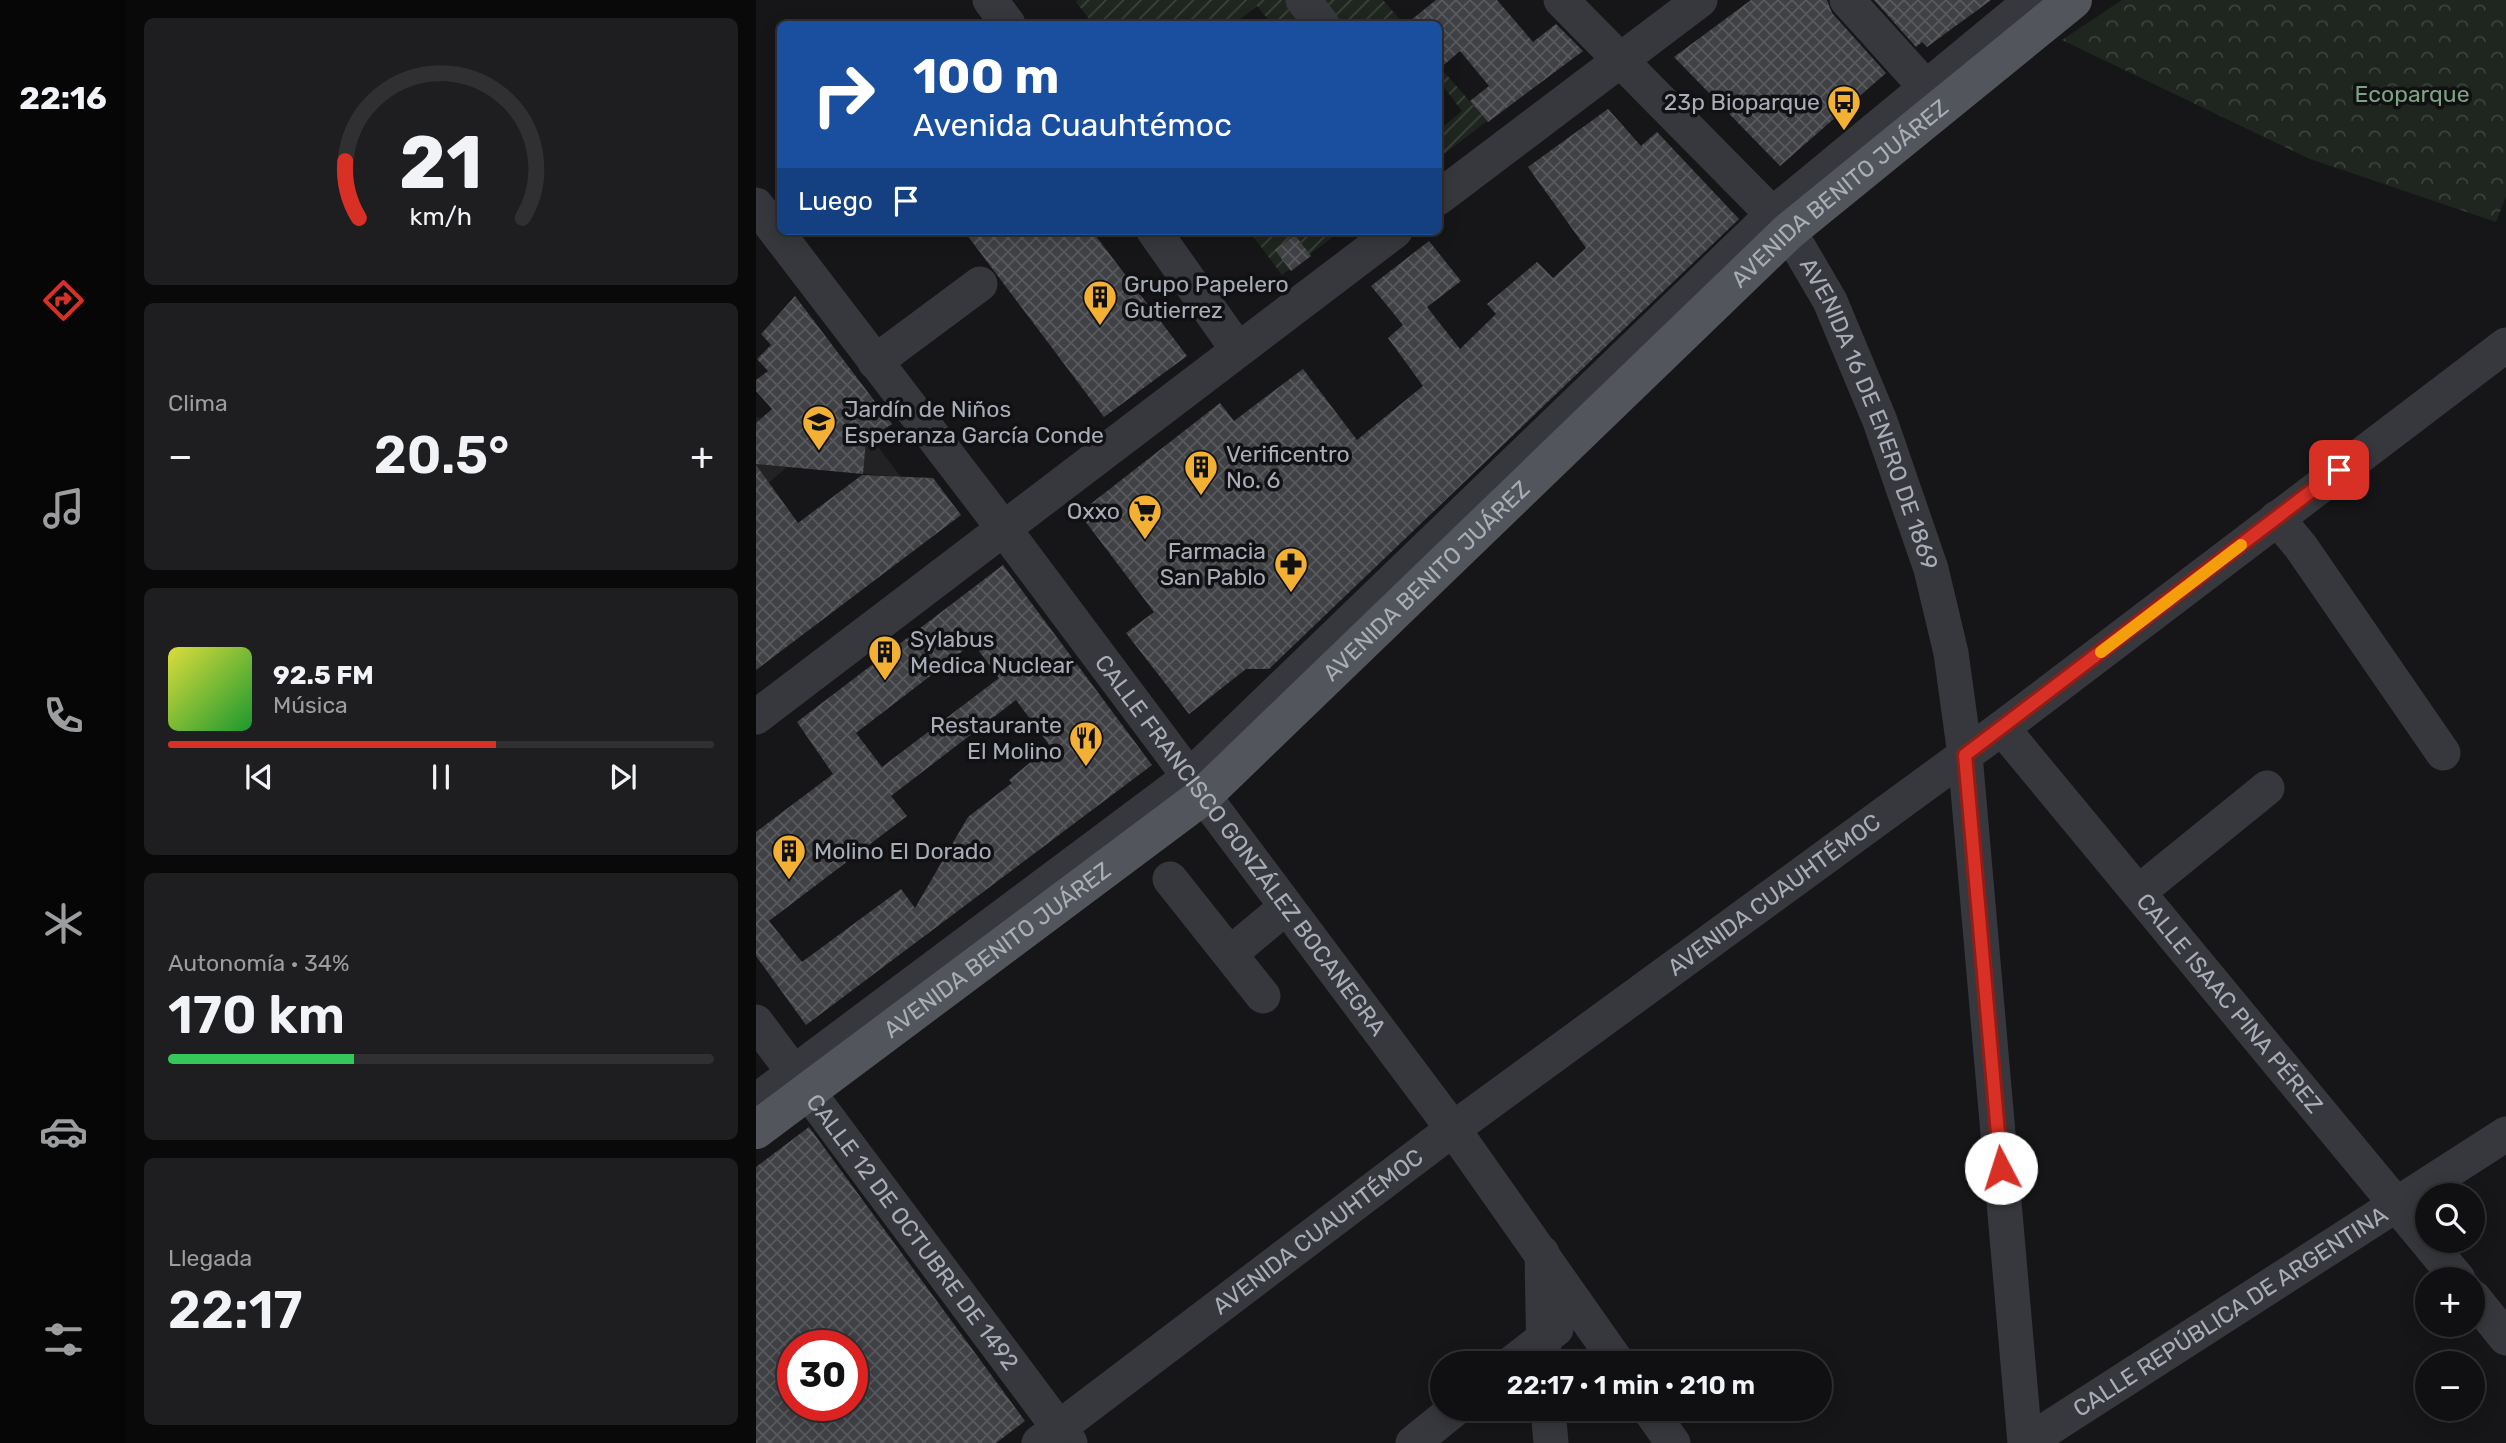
<!DOCTYPE html>
<html lang="es">
<head>
<meta charset="utf-8">
<style>
  body { margin:0; font-family:Rubik,sans-serif; background:#1e1e20; color:#f1f3f6; height:100vh; display:flex; flex-direction:column; font-size:26px; white-space:nowrap }
  * { box-sizing:border-box; margin:0 }
  p { font-size:23px; color:#9c9d9f }
  .icon { flex:none; width:38px; height:38px; fill:none; stroke:currentColor; stroke-width:2; stroke-linecap:round; stroke-linejoin:round }
  .map { position:relative; flex:1; overflow:hidden }
  .details { display:flex; flex-direction:column; gap:18px; padding:18px; background:#09090a; width:630px }
  .details>* { flex:none }
  .top-card { position:absolute; left:21px; top:21px; width:665px; height:214px; border-radius:10px; box-shadow:0 4px 18px #0003,0 0 0 2px #303032; background:#1a4fa0; color:#fff; overflow:hidden }
  .tools { position:absolute; left:1659px; top:1183px; display:grid; gap:14px }
  .tools a { display:grid; place-items:center; width:70px; height:70px; border-radius:50%; background:#101012; box-shadow:0 4px 18px #0003,0 0 0 2px #303032; font-size:35px }
  .speed { position:absolute; left:21px; top:1330px; display:flex; gap:14px; font-size:35px; font-weight:700; text-align:center }
  .speed>* { display:grid; place-content:center; width:91px; height:91px; border-radius:50%; background:#101012; box-shadow:0 4px 18px #0003,0 0 0 2px #303032; line-height:1 }
  .speed .limit { border:10px solid #d22; background:#fff; color:#111 }
  .pin { position:absolute; display:grid; place-items:center; width:60px; height:60px; color:#fff; margin:-30px; border-radius:14px; box-shadow:0 4px 10px #0006 }
  .me { position:absolute; width:77px; margin:-38px; rotate:355deg; stroke-linejoin:round; filter:drop-shadow(0 0 5px #0008) }
  .turn { display:flex; align-items:center; gap:24px; height:147px; padding:0 21px; font-size:32px }
  .turn .icon { width:91px; height:91px; stroke-width:2.5 }
  .turn b { display:block; font-size:49px; line-height:60px }
  .then { display:flex; align-items:center; height:66px; padding:0 21px; background:#0003; gap:14px; font-size:26px }
  .big { font-size:52px; font-weight:600; line-height:1.1 }
  .details .widget { flex:1; display:flex; flex-direction:column; justify-content:center; gap:10px; min-width:0; padding:0 24px; border-radius:10px; background:#1e1e20 }
  .details .dial { align-items:center; gap:0 }
  .dial svg { height:182px; overflow:visible; fill:none; stroke:#303032; stroke-width:7; stroke-linecap:round; text-anchor:middle }
  .dial text { fill:#f1f3f6; stroke:none }
  .song { display:flex; align-items:center; gap:21px }
  .cover { width:84px; height:84px; border-radius:10px; background:linear-gradient(135deg,hsl(60 70% 55%),hsl(130 70% 35%)) }
  .played { height:7px; border-radius:4px; background:linear-gradient(90deg,#d93025 60%,#303032 60%) }
  .keys { display:flex; justify-content:space-around; direction:ltr }
  .heat { display:flex; justify-content:space-between; align-items:center; font-size:38px; direction:ltr }
  .charge { height:10px; border-radius:5px; background:linear-gradient(90deg,#34c759 34%,#303032 0) }
  .trip { position:absolute; left:674px; top:1351px; width:402px; height:70px; border-radius:35px; background:#101012; box-shadow:0 4px 18px #0003,0 0 0 2px #303032; font-weight:600; line-height:70px; text-align:center }
  main { display:flex; flex:1; min-height:0 }
  .tabs { display:flex; flex-direction:column; width:126px; justify-content:space-around; align-items:center; background:#060607; color:#9c9d9f }
  .tabs .icon { width:49px; height:49px }
  .tabs .on { color:#d93025 }
  .tabs b { font-size:32px; color:#f1f3f6 }
  .map>svg:first-child { display:block }
  .built { fill:#222225 }
  .park { fill:url(#park-crowns) }
  .garden { fill:url(#garden-furrows); fill-rule:evenodd }
  .building { fill:url(#building-cross-hatch); fill-rule:evenodd }
  .lines { fill:none; stroke-linecap:round; stroke-linejoin:round }
  .minor { stroke:#37383d; stroke-width:35 }
  .major { stroke:#53555c; stroke-width:38 }
  .route-casing { stroke:#8d1f18; stroke-width:18 }
  .route { stroke:#d93025; stroke-width:12 }
  .slow { stroke:#f59e0b; stroke-width:12 }
  .labels { text-anchor:middle; dominant-baseline:central; stroke-width:7; stroke-linejoin:round; paint-order:stroke }
  .park-label { font-size:23px; fill:#7fa381; stroke:#111113 }
  .poi-label { font-size:23px; fill:#a8adb8; stroke:#111113; text-anchor:start }
  .street-label { font-size:23px; fill:#a8adb8; stroke:#111113 }
</style>
</head>
<body>
<main>
<nav class="tabs">
<b>22:16</b>
<svg class="icon on" aria-label="directions" viewBox="0 0 24 24"><path d="M12 3l9 9-9 9-9-9zM9 14v-3h6M13 9l2 2-2 2"/></svg>
<svg class="icon" aria-label="music" viewBox="0 0 24 24"><path d="M9 18V5l10-2v13"/><circle cx="6" cy="18" r="3"/><circle cx="16" cy="16" r="3"/></svg>
<svg class="icon" aria-label="phone" viewBox="0 0 24 24"><path d="M5 4h4l2 5-3 2q2 4 5 5l2-3 5 2v4C11 20 4 13 5 4z"/></svg>
<svg class="icon" aria-label="climate" viewBox="0 0 24 24"><path d="M12 3v18M4 7l16 10M4 17L20 7"/></svg>
<svg class="icon" aria-label="car" viewBox="0 0 24 24"><path d="M5 17H2v-5l4-1 3-4h7l3 4 3 1v5h-3M9 17h6M6 11h13"/><circle cx="7" cy="17" r="2"/><circle cx="17" cy="17" r="2"/></svg>
<svg class="icon" aria-label="filters" viewBox="0 0 24 24"><path d="M4 7h16M4 17h16"/><circle cx="9" cy="7" r="2"/><circle cx="15" cy="17" r="2"/></svg>
</nav>
<section class="details">
<div class="widget dial"><svg viewBox="0 0 100 80">
<path d="M14 69A42 42 0 1 1 86 69"/>
<path d="M14 69A42 42 0 0 1 8 44" stroke="#d93025"/>
<text x="50" y="56" font-size="32" font-weight="700">21</text>
<text x="50" y="72" font-size="11">km/h</text>
</svg></div>
<div class="widget"><p>Clima</p>
<div class="heat"><a>−</a><b class="big">20.5°</b><a>+</a></div>
</div>
<div class="widget">
<div class="song"><i class="cover"></i><div><b>92.5 FM</b><p>Música</p></div></div>
<div class="played"></div>
<div class="keys"><svg class="icon" aria-label="previous" viewBox="0 0 24 24"><path d="M18 5L8 12l10 7zM5 5v14"/></svg><svg class="icon" aria-label="pause" viewBox="0 0 24 24"><path d="M8 5v14M16 5v14"/></svg><svg class="icon" aria-label="next" viewBox="0 0 24 24"><path d="M6 5l10 7-10 7zM19 5v14"/></svg></div>
</div>
<div class="widget"><p>Autonomía · 34%</p><b class="big">170 km</b><div class="charge"></div></div>
<div class="widget"><p>Llegada</p><b class="big">22:17</b></div>
</section>
<div class="map">
<svg width="1750" height="1443" viewBox="0 0 1750 1443">
  <defs>
    <pattern id="park-crowns" width="20" height="18" patternUnits="userSpaceOnUse" patternTransform="scale(1.75)"><rect width="20" height="18" fill="#1e261f"/><path d="M2 6a3 3 0 1 1 6 0M12 15a3 3 0 1 1 6 0" fill="none" stroke="#3c433d"/></pattern>
    <pattern id="garden-furrows" width="10" height="10" patternUnits="userSpaceOnUse" patternTransform="scale(1.75)"><rect width="10" height="10" fill="#1e261f"/><path d="M-1 1l2-2M0 10L10 0M9 11l2-2" fill="none" stroke="#3c433d"/></pattern>
    <pattern id="building-cross-hatch" width="8" height="8" patternUnits="userSpaceOnUse" patternTransform="scale(1.75)"><rect width="8" height="8" fill="#404145"/><path d="M0 0l8 8M0 8l8-8" fill="none" stroke="#595a5e"/></pattern>
  </defs>
  <rect width="100%" height="100%" fill="#161618"/>
  <!-- built -->
  <polygon class="built" points="0,417 35,425 111,432 145,477 31,467 0,494"/>
  <!-- park -->
  <polygon class="park" points="1366,0 1750,0 1750,196 1740,222 1554,159 1306,40"/>
  <!-- garden -->
  <g class="garden">
    <polygon points="322,0 531,0 551,24 516,24 501,6 478,24 337,24 320,2"/>
    <polygon points="562,0 627,0 648,24 582,24"/>
    <polygon points="682,65 731,121 683,158 683,130 706,111 683,81"/>
    <path d="M 493,231 L 585,231 L 526,275 ZM 539,235 L 552,252 L 532,267 L 520,250 Z"/>
  </g>
  <!-- building -->
  <g class="building">
    <polygon points="680,0 741,0 777,42 800,24 827,51 732,122 714,101 733,86 704,51 682,70 682,24 650,24"/>
    <polygon points="995,0 1071,0 1076,13 1130,73 1024,166 918,57"/>
    <polygon points="1118,0 1235,0 1171,47 1166,42 1160,47"/>
    <polygon points="852,109 885,146 901,132 983,219 513,669 490,669 433,714 370,633 398,612 323,513 464,403 478,421 547,369 601,440 667,386 632,338 647,325 615,286 673,241 705,281 671,307 704,349 740,314 731,304 781,262 797,278 830,248 772,167"/>
    <polygon points="208,231 336,231 431,356 348,417"/>
    <polygon points="539,235 555,256 535,271 519,250"/>
    <polygon points="39,296 136,424 110,440 107,474 0,464 0,423 16,409 0,391 0,380 12,371 1,359 15,345 5,334"/>
    <polygon points="0,465 42,523 106,475 177,478 205,515 0,670"/>
    <path d="M 247,565 L 396,765 L 50,1025 L 0,956 L 0,832 L 77,774 L 41,722 ZM 217,643 L 243,678 L 126,767 L 100,733 ZM 260,700 L 294,746 L 253,780 L 256,783 L 212,817 L 159,908 L 145,889 L 46,962 L 13,921 L 151,816 L 135,796 Z"/>
    <path d="M 53,1127 L 269,1421 L 240,1443 L 0,1443 L 0,1167 ZM 37,1346 L 96,1346 L 96,1405 L 37,1405 L 34,1376 Z"/>
  </g>
  <g class="lines">
    <!-- minor -->
    <g class="minor">
      <polyline points="234,0 252,24"/>
      <polyline points="547,0 566,24"/>
      <path id="s1" d="M 805,0 L 1033,231 L 1074,301 L 1124,421 L 1175,569 L 1195,653 L 1209,755 L 1269,1443"/>
      <polyline points="1091,0 1185,104"/>
      <polyline points="682,198 944,0"/>
      <path id="s2" d="M 0,205 L 248,529 L 697,1129 L 862,1363"/>
      <polyline points="398,231 482,350"/>
      <polyline points="119,362 224,284"/>
      <polyline points="1521,518 1545,547 1687,753"/>
      <polyline points="0,717 639,231"/>
      <path id="s3" d="M 1246,728 L 1702,1279"/>
      <polyline points="414,879 507,996"/>
      <polyline points="1384,891 1511,788"/>
      <polyline points="475,953 530,907"/>
      <path id="s4" d="M 0,1022 L 314,1443"/>
      <polyline points="0,1101 432,778 1017,214 1276,0"/>
      <polyline points="786,1253 788,1363"/>
      <polyline points="1717,1297 1750,1338"/>
      <polyline points="756,1363 800,1329"/>
      <polyline points="792,1409 795,1443"/>
      <polyline points="893,1409 917,1443"/>
      <path id="s5" d="M 283,1443 L 697,1129 L 1246,728 L 1750,345"/>
      <polyline points="657,1443 699,1409"/>
      <path id="s6" d="M 1270,1443 L 1750,1134"/>
    </g>
    <!-- major -->
    <path class="major" id="s7" d="M 0,1130 L 447,796 L 1033,231 L 1317,0"/>
  </g>
  <g class="lines">
    <!-- route casing -->
    <g class="route-casing">
      <polyline id="route" points="1245,1168 1209,755 1583,470"/>
    </g>
    <!-- route -->
    <use href="#route" class="route"/>
    <!-- slow -->
    <polyline class="slow" points="1345,652 1485,545"/>
  </g>
  <!-- icons -->
  <defs>
    <g id="bus-pin" transform="scale(1.75)"><path d="M0 17L-7.5 6A9.5 9.5 0 1 1 7.5 6Z" fill="#f2b134" stroke="#111113"/><path d="M-5-6H5V4H4V6H2V4H-2V6H-4V4H-5ZM-3.5-4V0h7V-4ZM-3.5 1.2v1.5H-2V1.2ZM2 1.2v1.5H3.5V1.2Z" fill="#111"/></g>
    <g id="building-pin" transform="scale(1.75)"><path d="M0 17L-7.5 6A9.5 9.5 0 1 1 7.5 6Z" fill="#f2b134" stroke="#111113"/><path d="M-4-6H4V6H1V3H-1V6H-4ZM-2.5-4.3h1.7v1.8h-1.7ZM.8-4.3h1.7v1.8H.8ZM-2.5-1h1.7V.8h-1.7ZM.8-1h1.7V.8H.8Z" fill="#111"/></g>
    <g id="school-pin" transform="scale(1.75)"><path d="M0 17L-7.5 6A9.5 9.5 0 1 1 7.5 6Z" fill="#f2b134" stroke="#111113"/><path d="M0-5L7-2L0 1L-7-2ZM-4 1L0 2.5L4 1V4Q0 6-4 4Z" fill="#111"/></g>
    <g id="supermarket-pin" transform="scale(1.75)"><path d="M0 17L-7.5 6A9.5 9.5 0 1 1 7.5 6Z" fill="#f2b134" stroke="#111113"/><path d="M-6-5.5h2.5l.6 2H6L4.5 2H-2.5L-4.4-4H-6ZM-1.5 3.2a1.3 1.3 0 1 0 .1 0ZM3 3.2a1.3 1.3 0 1 0 .1 0Z" fill="#111"/></g>
    <g id="pharmacy-pin" transform="scale(1.75)"><path d="M0 17L-7.5 6A9.5 9.5 0 1 1 7.5 6Z" fill="#f2b134" stroke="#111113"/><path d="M-2-6h4v4h4v4h-4v4h-4v-4h-4v-4h4Z" fill="#111"/></g>
    <g id="restaurant-pin" transform="scale(1.75)"><path d="M0 17L-7.5 6A9.5 9.5 0 1 1 7.5 6Z" fill="#f2b134" stroke="#111113"/><path d="M-5-6h1v4h1v-4h1v4h1v-4h1v5L-1.5 .5V6h-2V.5L-5-1ZM5-6V6H3V1.5H1.5Q1.5-4 5-6Z" fill="#111"/></g>
  </defs>
  <g fill-rule="evenodd">
    <use href="#bus-pin" x="1088" y="102"/>
    <use href="#building-pin" x="344" y="297"/>
    <use href="#school-pin" x="63" y="422"/>
    <use href="#building-pin" x="445" y="467"/>
    <use href="#supermarket-pin" x="389" y="511"/>
    <use href="#pharmacy-pin" x="535" y="564"/>
    <use href="#building-pin" x="129" y="652"/>
    <use href="#restaurant-pin" x="330" y="738"/>
    <use href="#building-pin" x="33" y="851"/>
  </g>
  <g class="labels">
    <!-- park labels -->
    <g class="park-label">
      <text x="1656" y="94">Ecoparque</text>
    </g>
    <!-- poi labels -->
    <g class="poi-label">
      <text x="1064" y="102" text-anchor="end">23p Bioparque</text>
      <text x="368" y="284">Grupo Papelero<tspan x="368" dy="26">Gutierrez</tspan></text>
      <text x="88" y="409">Jardín de Niños<tspan x="88" dy="26">Esperanza García Conde</tspan></text>
      <text x="470" y="454">Verificentro<tspan x="470" dy="26">No. 6</tspan></text>
      <text x="364" y="511" text-anchor="end">Oxxo</text>
      <text x="510" y="551" text-anchor="end">Farmacia<tspan x="510" dy="26">San Pablo</tspan></text>
      <text x="154" y="639">Sylabus<tspan x="154" dy="26">Medica Nuclear</tspan></text>
      <text x="306" y="725" text-anchor="end">Restaurante<tspan x="306" dy="26">El Molino</tspan></text>
      <text x="58" y="851">Molino El Dorado</text>
    </g>
    <!-- street labels -->
    <g class="street-label">
      <text stroke="none"><textPath href="#s7" startOffset="1435">AVENIDA BENITO JUÁREZ</textPath></text>
      <text stroke="none"><textPath href="#s1" startOffset="525">AVENIDA 16 DE ENERO DE 1869</textPath></text>
      <text stroke="none"><textPath href="#s7" startOffset="868">AVENIDA BENITO JUÁREZ</textPath></text>
      <text stroke="none"><textPath href="#s2" startOffset="803">CALLE FRANCISCO GONZÁLEZ BOCANEGRA</textPath></text>
      <text stroke="none"><textPath href="#s5" startOffset="917">AVENIDA CUAUHTÉMOC</textPath></text>
      <text stroke="none"><textPath href="#s7" startOffset="301">AVENIDA BENITO JUÁREZ</textPath></text>
      <text stroke="none"><textPath href="#s3" startOffset="357">CALLE ISAAC PINA PÉREZ</textPath></text>
      <text stroke="none"><textPath href="#s4" startOffset="262">CALLE 12 DE OCTUBRE DE 1492</textPath></text>
      <text stroke="none"><textPath href="#s5" startOffset="350">AVENIDA CUAUHTÉMOC</textPath></text>
      <text stroke="none"><textPath href="#s6" startOffset="243">CALLE REPÚBLICA DE ARGENTINA</textPath></text>
    </g>
  </g>
</svg>
<div class="tools">
<a><svg class="icon" aria-label="search" viewBox="0 0 24 24"><circle cx="10" cy="10" r="6"/><path d="M15 15l6 6"/></svg></a>
<a>+</a>
<a>−</a>
</div>
<div class="speed"><div class="limit">30</div></div>
<div class="pin" style="left:1583px;top:470px;background:#d93025"><svg class="icon" aria-label="arrive" viewBox="0 0 24 24"><path d="M6 21V4h12l-3 4 3 4H6"/></svg></div>
<svg class="me" style="left:1245px;top:1168px" viewBox="-20 -20 40 40"><circle r="19" fill="#fff"/><path d="M0-13L10 11 0 6-10 11z" fill="#d93025"/></svg>
<div class="trip">22:17 · 1 min · 210 m</div>
<div class="top-card">
<div class="turn"><svg class="icon" aria-label="right" viewBox="0 0 24 24"><path d="M7 20v-9h11M14 6l5 5-5 5"/></svg><div><b>100 m</b>Avenida Cuauhtémoc</div></div>
<div class="then">Luego<svg class="icon" aria-label="arrive" viewBox="0 0 24 24"><path d="M6 21V4h12l-3 4 3 4H6"/></svg></div>
</div>
</div>
</main>
</body>
</html>
